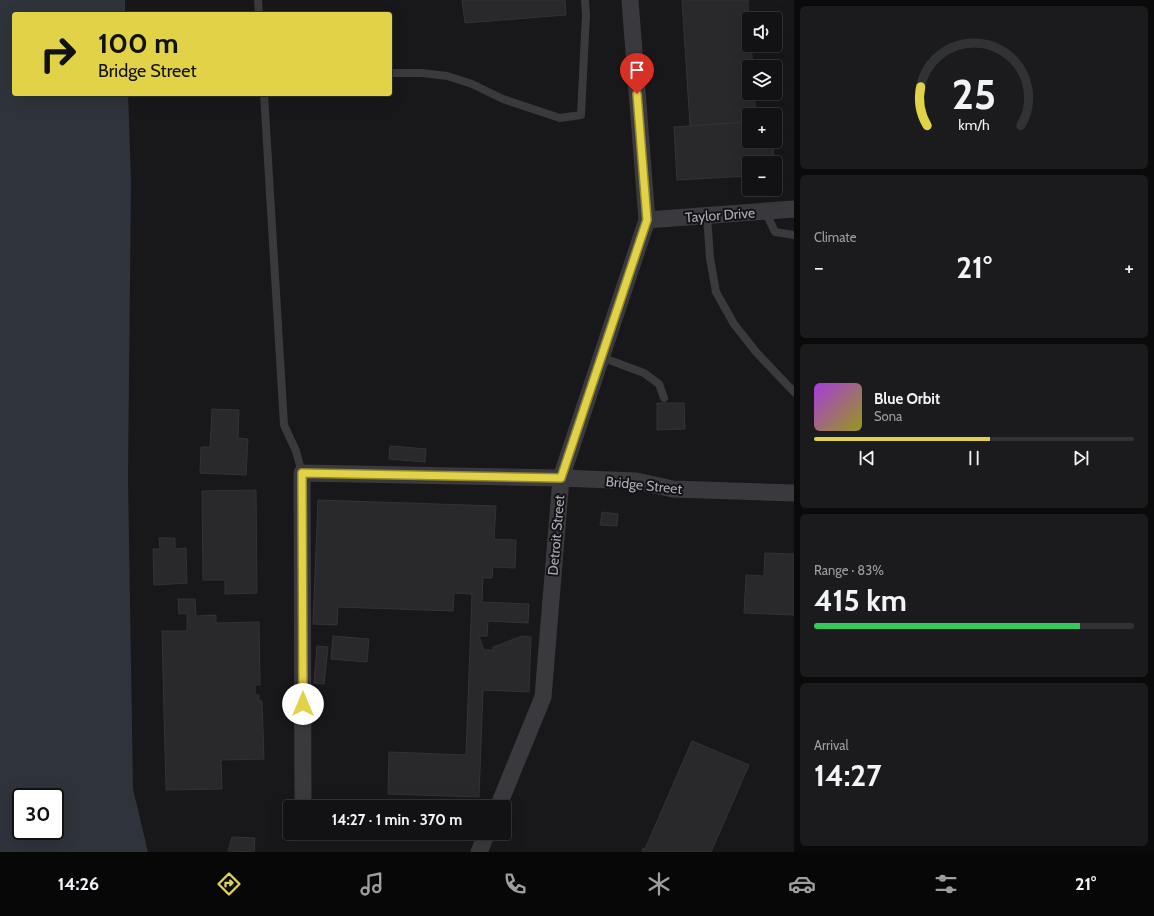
<!DOCTYPE html>
<html lang="en">
<head>
<meta charset="utf-8">
<style>
  body { margin:0; font-family:Cabin,sans-serif; background:#1b1b1d; color:#f1f3f6; height:100vh; display:flex; flex-direction:column; font-size:15px; white-space:nowrap }
  * { box-sizing:border-box; margin:0 }
  p { font-size:13px; color:#9c9ea0 }
  .icon { flex:none; width:22px; height:22px; fill:none; stroke:currentColor; stroke-width:2; stroke-linecap:round; stroke-linejoin:round }
  .map { position:relative; flex:1; overflow:hidden }
  .drawer { display:flex; flex-direction:column; gap:6px; padding:6px; background:#0a0a0b; width:360px }
  .drawer>* { flex:none }
  .banner { position:absolute; left:12px; top:12px; width:380px; height:84px; border-radius:4px; box-shadow:0 4px 16px #0002,0 0 0 1px #313234; background:#e1d248; color:#111; overflow:hidden }
  .tools { position:absolute; left:742px; top:12px; display:grid; gap:8px }
  .tools a { display:grid; place-items:center; width:40px; height:40px; border-radius:4px; background:#121214; box-shadow:0 4px 16px #0002,0 0 0 1px #313234; font-size:20px }
  .speed { position:absolute; left:12px; top:788px; display:flex; gap:8px; font-size:20px; font-weight:700; text-align:center }
  .speed>* { display:grid; place-content:center; width:52px; height:52px; border-radius:50%; background:#121214; box-shadow:0 4px 16px #0002,0 0 0 1px #313234; line-height:1 }
  .speed .limit { border:2px solid #111; border-radius:6px; background:#fff; color:#111 }
  .pin { position:absolute; display:grid; place-items:center; width:34px; height:34px; color:#fff; margin:-41px -17px; border-radius:50% 50% 50% 0; rotate:-45deg; box-shadow:0 0 4px #0007 }
  .pin .icon { rotate:45deg }
  .me { position:absolute; width:44px; margin:-22px; rotate:0deg; stroke-linejoin:round; filter:drop-shadow(0 0 3px #0008) }
  .turn { display:flex; align-items:center; gap:14px; height:84px; padding:0 20px; font-size:18px }
  .turn .icon { width:52px; height:52px; stroke-width:2.5 }
  .turn b { display:block; font-size:28px; line-height:34px }
  .big { font-size:30px; font-weight:800; line-height:1.1 }
  .drawer .tile { flex:1; display:flex; flex-direction:column; justify-content:center; gap:6px; min-width:0; padding:0 14px; border-radius:6px; background:#1b1b1d }
  .drawer .dial { align-items:center; gap:0 }
  .dial svg { height:104px; overflow:visible; fill:none; stroke:#313234; stroke-width:7; stroke-linecap:round; text-anchor:middle }
  .dial text { fill:#f1f3f6; stroke:none }
  .song { display:flex; align-items:center; gap:12px }
  .cover { width:48px; height:48px; border-radius:6px; background:linear-gradient(135deg,hsl(280 70% 55%),hsl(60 70% 35%)) }
  .played { height:4px; border-radius:2px; background:linear-gradient(90deg,#e1d248 55%,#313234 55%) }
  .keys { display:flex; justify-content:space-around; direction:ltr }
  .heat { display:flex; justify-content:space-between; align-items:center; font-size:22px; direction:ltr }
  .charge { height:6px; border-radius:3px; background:linear-gradient(90deg,#34c759 83%,#313234 0) }
  .trip { position:absolute; left:283px; top:800px; width:228px; height:40px; border-radius:4px; background:#121214; box-shadow:0 4px 16px #0002,0 0 0 1px #313234; font-weight:800; line-height:40px; text-align:center }
  .tabs { display:flex; height:64px; justify-content:space-around; align-items:center; background:#070708; color:#9c9ea0 }
  .tabs .icon { width:28px; height:28px }
  .tabs .active { color:#e1d248 }
  .tabs b { font-size:18px; color:#f1f3f6 }
  main { display:flex; flex:1; min-height:0 }
  .map>svg:first-child { display:block }
  .water { fill:#2f333c; fill-rule:evenodd }
  .building { fill:#29282b; stroke:#333235 }
  .lines { fill:none; stroke-linecap:round; stroke-linejoin:round }
  .lane { stroke:#3a393e; stroke-width:8 }
  .street { stroke:#3a393e; stroke-width:17 }
  .route-casing { stroke:#92882f; stroke-width:10 }
  .route { stroke:#e1d248; stroke-width:7 }
  .labels { text-anchor:middle; dominant-baseline:central; stroke-width:4; stroke-linejoin:round; paint-order:stroke }
  .street-label { font-size:14px; fill:#abacb8; stroke:#131315 }
</style>
</head>
<body>
<main>
<div class="map">
<svg width="794" height="852" viewBox="0 0 794 852">
  <rect width="100%" height="100%" fill="#18181a"/>
  <!-- water -->
  <path class="water" d="M 0,0 L 125,0 L 125,14 L 14,14 L 14,94 L 128,94 L 131,181 L 128,478 L 133,789 L 148,852 L 0,852 ZM 21,797 L 55,797 L 55,831 L 21,831 Z"/>
  <!-- building -->
  <g class="building">
    <polygon points="462,0 565,0 566,15 465,23"/>
    <polygon points="682,0 748,0 749,45 751,45 753,67 749,67 749,93 754,93 756,115 749,115 749,122 690,126"/>
    <polygon points="749,122 749,141 773,141 774,163 749,163 749,176 677,180 674,127"/>
    <polygon points="657,403 684,403 685,429 657,430"/>
    <polygon points="212,409 239,410 238,438 248,439 246,475 200,473 201,447 210,447"/>
    <polygon points="390,446 426,449 425,462 389,459"/>
    <polygon points="256,490 257,593 225,594 225,580 203,580 202,491"/>
    <polygon points="318,500 496,506 494,539 516,540 515,568 493,567 492,578 483,578 482,602 529,604 528,623 488,621 487,636 479,636 484,650 494,650 493,647 522,636 531,637 529,692 483,690 479,797 388,794 389,752 466,755 472,594 454,593 453,611 338,607 337,625 313,624"/>
    <polygon points="602,512 618,514 617,526 600,525"/>
    <polygon points="159,538 175,538 175,549 186,548 187,583 154,585 153,549 160,549"/>
    <polygon points="765,553 794,554 794,615 744,613 746,575 764,576"/>
    <polygon points="178,599 195,599 196,616 216,615 216,623 259,622 260,685 255,685 255,695 259,695 259,701 262,701 264,759 221,760 222,789 166,790 162,631 187,631 187,613 179,614"/>
    <polygon points="333,636 369,639 367,662 331,659"/>
    <polygon points="317,646 328,647 324,684 314,683"/>
    <polygon points="692,741 749,765 711,852 642,852 643,848 645,849"/>
    <polygon points="232,837 255,838 254,852 228,851"/>
  </g>
  <g class="lines">
    <!-- lane -->
    <g class="lane">
      <polyline points="258,0 259,14"/>
      <polyline points="390,73 422,73 447,76 472,84 503,99 560,118 581,115 586,15 585,0"/>
      <polyline points="264,94 284,425 296,451 302,473"/>
      <polyline points="765,211 775,232 794,235"/>
      <polyline points="707,216 710,258 716,292 734,324 756,352 794,392"/>
      <polyline points="601,357 644,373 659,384 664,398"/>
    </g>
    <!-- street -->
    <g class="street">
      <polyline points="647,220 794,209"/>
      <polyline points="303,797 302,473 561,478 636,481 673,489 794,493"/>
      <polyline points="498,807 543,697 561,478 647,220 630,0"/>
      <polyline points="479,852 487,833"/>
    </g>
  </g>
  <g class="lines">
    <!-- route casing -->
    <g class="route-casing">
      <polyline id="route" points="303,704 302,473 561,478 647,220 637,94"/>
    </g>
    <!-- route -->
    <use href="#route" class="route"/>
  </g>
  <g class="labels">
    <!-- street labels -->
    <g class="street-label">
      <text transform="translate(720 215) rotate(-4)">Taylor Drive</text>
      <text transform="translate(644 485) rotate(6)">Bridge Street</text>
      <text transform="translate(556 535) rotate(-85)">Detroit Street</text>
    </g>
  </g>
</svg>
<div class="tools">
<a><svg class="icon" aria-label="sound" viewBox="0 0 24 24"><path d="M4 9h4l5-4v14l-5-4H4zM17 9q2 3 0 6"/></svg></a>
<a><svg class="icon" aria-label="layers" viewBox="0 0 24 24"><path d="M12 4l9 5-9 5-9-5zM3 14l9 5 9-5"/></svg></a>
<a>+</a>
<a>−</a>
</div>
<div class="speed"><div class="limit">30</div></div>
<div class="pin" style="left:637px;top:94px;background:#d93025"><svg class="icon" aria-label="arrive" viewBox="0 0 24 24"><path d="M6 21V4h12l-3 4 3 4H6"/></svg></div>
<svg class="me" style="left:303px;top:704px" viewBox="-20 -20 40 40"><circle r="19" fill="#fff"/><path d="M0-13L10 11 0 6-10 11z" fill="#e1d248"/></svg>
<div class="trip">14:27 · 1 min · 370 m</div>
<div class="banner">
<div class="turn"><svg class="icon" aria-label="right" viewBox="0 0 24 24"><path d="M7 20v-9h11M14 6l5 5-5 5"/></svg><div><b>100 m</b>Bridge Street</div></div>
</div>
</div>
<section class="drawer">
<div class="tile dial"><svg viewBox="0 0 100 80">
<path d="M14 69A42 42 0 1 1 86 69"/>
<path d="M14 69A42 42 0 0 1 9 39" stroke="#e1d248"/>
<text x="50" y="56" font-size="32" font-weight="700">25</text>
<text x="50" y="72" font-size="11">km/h</text>
</svg></div>
<div class="tile"><p>Climate</p>
<div class="heat"><a>−</a><b class="big">21°</b><a>+</a></div>
</div>
<div class="tile">
<div class="song"><i class="cover"></i><div><b>Blue Orbit</b><p>Sona</p></div></div>
<div class="played"></div>
<div class="keys"><svg class="icon" aria-label="previous" viewBox="0 0 24 24"><path d="M18 5L8 12l10 7zM5 5v14"/></svg><svg class="icon" aria-label="pause" viewBox="0 0 24 24"><path d="M8 5v14M16 5v14"/></svg><svg class="icon" aria-label="next" viewBox="0 0 24 24"><path d="M6 5l10 7-10 7zM19 5v14"/></svg></div>
</div>
<div class="tile"><p>Range · 83%</p><b class="big">415 km</b><div class="charge"></div></div>
<div class="tile"><p>Arrival</p><b class="big">14:27</b></div>
</section>
</main>
<nav class="tabs">
<b>14:26</b>
<svg class="icon active" aria-label="directions" viewBox="0 0 24 24"><path d="M12 3l9 9-9 9-9-9zM9 14v-3h6M13 9l2 2-2 2"/></svg>
<svg class="icon" aria-label="music" viewBox="0 0 24 24"><path d="M9 18V5l10-2v13"/><circle cx="6" cy="18" r="3"/><circle cx="16" cy="16" r="3"/></svg>
<svg class="icon" aria-label="phone" viewBox="0 0 24 24"><path d="M5 4h4l2 5-3 2q2 4 5 5l2-3 5 2v4C11 20 4 13 5 4z"/></svg>
<svg class="icon" aria-label="climate" viewBox="0 0 24 24"><path d="M12 3v18M4 7l16 10M4 17L20 7"/></svg>
<svg class="icon" aria-label="car" viewBox="0 0 24 24"><path d="M5 17H2v-5l4-1 3-4h7l3 4 3 1v5h-3M9 17h6M6 11h13"/><circle cx="7" cy="17" r="2"/><circle cx="17" cy="17" r="2"/></svg>
<svg class="icon" aria-label="filters" viewBox="0 0 24 24"><path d="M4 7h16M4 17h16"/><circle cx="9" cy="7" r="2"/><circle cx="15" cy="17" r="2"/></svg>
<b>21°</b>
</nav>
</body>
</html>
